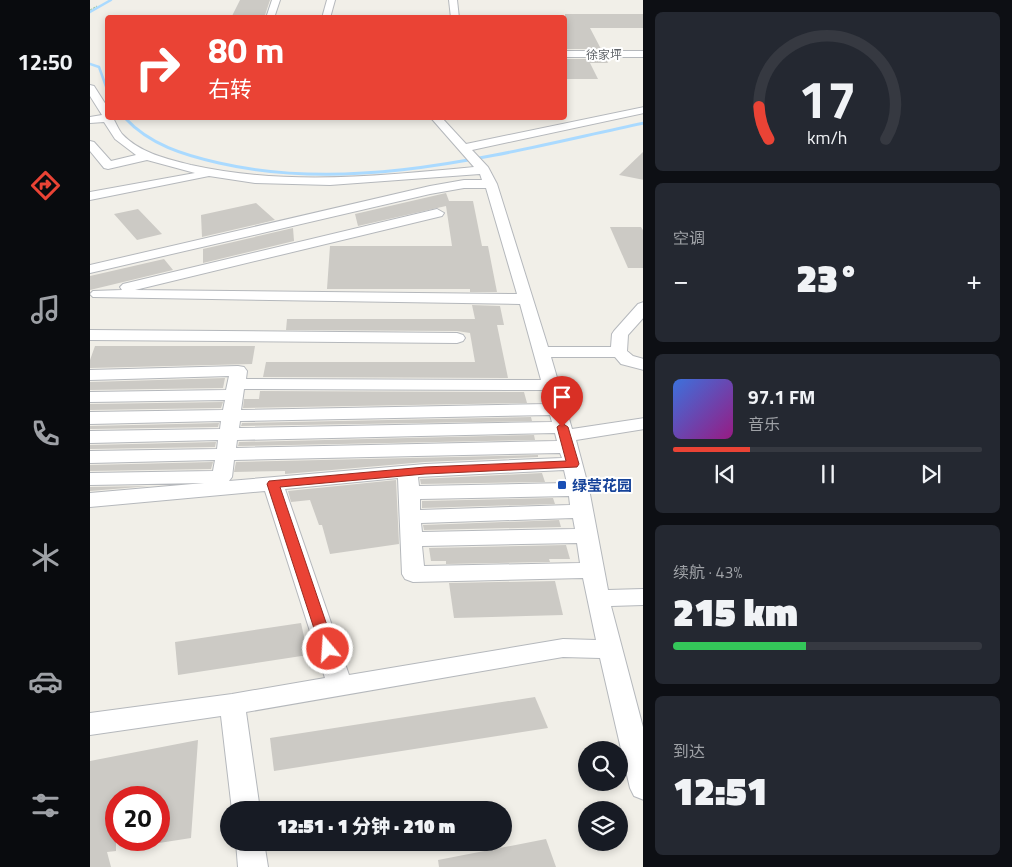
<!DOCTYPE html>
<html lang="zh">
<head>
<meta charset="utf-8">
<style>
  body { margin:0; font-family:"Titillium Web","Noto Sans SC",sans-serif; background:#242831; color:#f1f3f6; height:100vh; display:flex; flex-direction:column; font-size:19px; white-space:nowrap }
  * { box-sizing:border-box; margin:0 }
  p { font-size:16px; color:#9ea1a6 }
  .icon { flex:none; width:28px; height:28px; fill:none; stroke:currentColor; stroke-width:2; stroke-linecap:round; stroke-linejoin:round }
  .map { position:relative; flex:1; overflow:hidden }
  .sheet { display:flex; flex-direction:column; gap:12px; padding:12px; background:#0d0f14; width:369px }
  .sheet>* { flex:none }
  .banner { position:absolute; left:15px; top:15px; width:462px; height:105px; border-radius:5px; box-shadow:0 2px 8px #0003; background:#ea4335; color:#fff; overflow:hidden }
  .fabs { position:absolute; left:488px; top:741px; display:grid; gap:10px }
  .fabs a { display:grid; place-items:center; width:50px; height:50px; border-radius:50%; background:#171b24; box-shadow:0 2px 8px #0003; font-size:25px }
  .speed { position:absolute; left:15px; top:786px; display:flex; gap:10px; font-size:25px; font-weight:700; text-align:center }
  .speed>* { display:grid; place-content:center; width:65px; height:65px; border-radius:50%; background:#171b24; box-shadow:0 2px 8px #0003; line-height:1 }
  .speed .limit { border:8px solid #d22; background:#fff; color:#111 }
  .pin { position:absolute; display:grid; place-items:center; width:42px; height:42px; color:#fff; margin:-51px -21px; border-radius:50% 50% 50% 0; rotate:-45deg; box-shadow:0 0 5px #0007 }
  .pin .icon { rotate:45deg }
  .me { position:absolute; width:55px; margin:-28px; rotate:342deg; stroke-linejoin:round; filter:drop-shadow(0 0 4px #0008) }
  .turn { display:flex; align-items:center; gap:18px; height:105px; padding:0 20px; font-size:22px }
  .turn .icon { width:65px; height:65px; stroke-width:2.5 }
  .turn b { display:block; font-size:35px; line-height:42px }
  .big { font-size:38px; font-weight:800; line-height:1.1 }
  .sheet .widget { flex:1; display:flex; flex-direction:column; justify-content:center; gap:8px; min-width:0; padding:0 18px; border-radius:8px; background:#242831 }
  .sheet .dial { align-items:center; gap:0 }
  .dial svg { height:130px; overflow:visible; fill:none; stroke:#363941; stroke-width:7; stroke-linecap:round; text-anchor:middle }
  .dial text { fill:#f1f3f6; stroke:none }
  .song { display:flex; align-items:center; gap:15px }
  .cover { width:60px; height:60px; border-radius:8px; background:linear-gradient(135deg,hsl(220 70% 55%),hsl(310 70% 35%)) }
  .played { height:5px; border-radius:2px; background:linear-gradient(90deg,#ea4335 25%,#363941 25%) }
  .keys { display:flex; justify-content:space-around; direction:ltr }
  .heat { display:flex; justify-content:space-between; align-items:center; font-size:28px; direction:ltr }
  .charge { height:8px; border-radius:4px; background:linear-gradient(90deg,#34c759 43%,#363941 0) }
  .trip { position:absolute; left:130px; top:801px; width:292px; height:50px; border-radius:25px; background:#171b24; box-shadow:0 2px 8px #0003; font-weight:800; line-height:50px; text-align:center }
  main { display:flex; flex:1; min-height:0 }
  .tab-bar { display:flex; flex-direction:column; width:90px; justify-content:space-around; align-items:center; background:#090b0e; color:#9ea1a6 }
  .tab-bar .icon { width:35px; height:35px }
  .tab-bar .on { color:#ea4335 }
  .tab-bar b { font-size:22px; color:#f1f3f6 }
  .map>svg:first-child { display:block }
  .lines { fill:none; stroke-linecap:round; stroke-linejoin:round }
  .stream-far1 { stroke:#aadaff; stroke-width:2.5 }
  .stream { stroke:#aadaff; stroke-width:3 }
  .building { fill:#cccac5 }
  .minor-casing { stroke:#b5b8bc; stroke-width:2 }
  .path { stroke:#9cc7a9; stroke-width:1; stroke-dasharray:2.5 1; stroke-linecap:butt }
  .minor { fill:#fff; fill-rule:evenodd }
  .route { fill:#ea4335; stroke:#982c22 }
  .transit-dot { fill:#1a4fb4; stroke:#fff; stroke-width:2 }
  .labels { text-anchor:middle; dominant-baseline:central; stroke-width:4; stroke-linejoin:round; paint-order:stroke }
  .far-street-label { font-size:12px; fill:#5f6368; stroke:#fff }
  .transit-label { font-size:15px; font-weight:bold; fill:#164399; stroke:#fff; text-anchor:start }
</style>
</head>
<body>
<main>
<nav class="tab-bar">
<b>12:50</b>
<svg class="icon on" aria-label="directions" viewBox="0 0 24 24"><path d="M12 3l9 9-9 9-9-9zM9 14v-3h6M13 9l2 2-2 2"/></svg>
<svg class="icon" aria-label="music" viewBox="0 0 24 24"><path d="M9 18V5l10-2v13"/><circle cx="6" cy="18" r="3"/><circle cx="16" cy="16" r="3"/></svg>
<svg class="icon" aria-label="phone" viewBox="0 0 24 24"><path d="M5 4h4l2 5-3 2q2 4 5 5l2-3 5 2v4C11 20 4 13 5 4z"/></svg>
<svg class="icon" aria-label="climate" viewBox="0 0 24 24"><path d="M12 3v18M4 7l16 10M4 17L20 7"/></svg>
<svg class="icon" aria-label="car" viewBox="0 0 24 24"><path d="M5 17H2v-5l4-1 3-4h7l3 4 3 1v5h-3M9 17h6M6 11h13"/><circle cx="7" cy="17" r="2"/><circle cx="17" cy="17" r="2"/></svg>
<svg class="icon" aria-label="filters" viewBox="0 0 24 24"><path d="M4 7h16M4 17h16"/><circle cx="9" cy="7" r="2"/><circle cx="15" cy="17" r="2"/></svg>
</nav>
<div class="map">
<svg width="554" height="867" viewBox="0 0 554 867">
  <rect width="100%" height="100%" fill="#f1efe8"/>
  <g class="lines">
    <!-- stream-far1 -->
    <g class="stream-far1">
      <polyline points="0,12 21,0"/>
      <polyline points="0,64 9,67 18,92"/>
    </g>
    <!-- stream -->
    <path class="stream" d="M 35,118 C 60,145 94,155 129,163 C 270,195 416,152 554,123"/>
  </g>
  <!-- building -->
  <g class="building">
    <polygon points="150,0 180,0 174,18 141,18"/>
    <polygon points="475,14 554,14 554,28 500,28 511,49 475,49"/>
    <polygon points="475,59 516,59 518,63 500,63 508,79 475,79"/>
    <polygon points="554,151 554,180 529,175"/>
    <polygon points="356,193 359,201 383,201 392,246 398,246 407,292 380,292 380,289 237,289 240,246 362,246 356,206 268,226 265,214"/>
    <polygon points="166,203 185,220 112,237 111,215"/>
    <polygon points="48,209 72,234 47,240 24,214"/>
    <polygon points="520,227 551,227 554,232 554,268 538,268"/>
    <polygon points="203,228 204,241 113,263 113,249"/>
    <polygon points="74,259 83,270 0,290 0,276"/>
    <polygon points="382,305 410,306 414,325 407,325 418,378 173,377 176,362 385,362 380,333 367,331 196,330 197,319 385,319"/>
    <polygon points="5,346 165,346 162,364 0,368 0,360"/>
    <polygon points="135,378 133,388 0,390 0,382"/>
    <polygon points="170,391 434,392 437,403 153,408 154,399 169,399"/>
    <polygon points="133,402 131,408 0,410 0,404"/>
    <polygon points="441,417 442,421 151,426 152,423"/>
    <polygon points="129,423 128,427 0,429 0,426"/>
    <polygon points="444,435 445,440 148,446 149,442"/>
    <polygon points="126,442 125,447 0,449 0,445"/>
    <polygon points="448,455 448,457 335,462 195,474 195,471 144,472 146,462"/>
    <polygon points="123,462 121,469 0,471 0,465"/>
    <polygon points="452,473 455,482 331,484 330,479"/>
    <polygon points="306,480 309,544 240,554 232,525 229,525 220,500 201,502 198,491"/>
    <polygon points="60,486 0,491 0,487"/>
    <polygon points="463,498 465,504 332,508 332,501"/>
    <polygon points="469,520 471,527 334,530 333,525"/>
    <polygon points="476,545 480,559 459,559 460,562 356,564 356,561 341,561 339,548"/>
    <polygon points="465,581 473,615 364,618 359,583"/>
    <polygon points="211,623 218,655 88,675 85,642"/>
    <polygon points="445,697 458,728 184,771 180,738"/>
    <polygon points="108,740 101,838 69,843 69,798 26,798 26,851 17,852 21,867 0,867 0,761"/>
    <polygon points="456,839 466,867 349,867 348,860"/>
  </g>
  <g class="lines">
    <!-- minor casing -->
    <g class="minor-casing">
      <g id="minor">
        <polygon points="182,0 190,0 184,18 176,18"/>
        <polygon points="237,0 245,0 240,18 232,18"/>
        <polygon points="359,0 367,0 369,18 361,18"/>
        <rect x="475" y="51" width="79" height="6"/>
        <path d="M 0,85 L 4,86 L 18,108 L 18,118 L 23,118 C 26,123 28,129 32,134 C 50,153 77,159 101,165 C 195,186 289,176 384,167 L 341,118 L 352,118 L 376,144 L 554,107 L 554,113 L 382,150 L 398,167 L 407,184 L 458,347 L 521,347 L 522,334 L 524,331 L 548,304 L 554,302 L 554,317 L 538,335 L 537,351 L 543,356 L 554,359 L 554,370 L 531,364 L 525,357 L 461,357 L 482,429 L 554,418 L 554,429 L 486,440 L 499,489 L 518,590 L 554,589 L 554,605 L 521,606 L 554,731 L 554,800 L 544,796 L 540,788 L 510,658 L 473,657 L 156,712 L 170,810 L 142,810 L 131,716 L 0,735 L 0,713 L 142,694 L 235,678 L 175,491 L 0,507 L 0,493 L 114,483 L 0,485 L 0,473 L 123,471 L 125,460 L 0,463 L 0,451 L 127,449 L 128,440 L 0,443 L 0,431 L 130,429 L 131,421 L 0,424 L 0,412 L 133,410 L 135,400 L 0,402 L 0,392 L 136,390 L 139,376 L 0,380 L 0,370 L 148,366 L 154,367 L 157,371 L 156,379 L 451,380 L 430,304 L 3,297 L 0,294 L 3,291 L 32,290 L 30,287 L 33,284 L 347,209 L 354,213 L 352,216 L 45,290 L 427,294 L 396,188 L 374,188 L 340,194 L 0,273 L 0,265 L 340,186 L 374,180 L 392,180 L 390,174 L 240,185 L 165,183 L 119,176 L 0,200 L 0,192 L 105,173 L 57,160 L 18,169 L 14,168 L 0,151 L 0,141 L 4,142 L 21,161 L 46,155 L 25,139 L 14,122 L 0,123 L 0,117 L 12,115 L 0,96 ZM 154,389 L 453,390 L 457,404 L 151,410 ZM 460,415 L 462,422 L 149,428 L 150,421 ZM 465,433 L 467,441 L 146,448 L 147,440 ZM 470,453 L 472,458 L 335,464 L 139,481 L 142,477 L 144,460 ZM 474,470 L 477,483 L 329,486 L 328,477 ZM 308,478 L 312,574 L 315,579 L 323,582 L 493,578 L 506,640 L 473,639 L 259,675 L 195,489 ZM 479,496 L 480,505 L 330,510 L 330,499 ZM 483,518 L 485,529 L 332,532 L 331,523 ZM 487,543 L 490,563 L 334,566 L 332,546 Z"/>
        <polygon points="0,330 367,333 373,335 375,338 373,341 367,343 0,340"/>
        <polygon points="146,842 174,842 178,867 148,867"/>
      </g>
    </g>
    <!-- path -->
    <polyline class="path" points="0,10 7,6"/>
    <!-- minor -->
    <use href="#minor" class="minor"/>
  </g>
  <!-- route -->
  <polygon class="route" points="472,423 478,427 489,464 487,467 335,474 190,487 245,649 243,653 238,655 232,653 177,484 179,481 335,467 476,461 467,427"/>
  <!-- markers -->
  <rect class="transit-dot" x="467" y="480" width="10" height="10" rx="2.5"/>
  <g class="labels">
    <!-- far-street labels -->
    <g class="far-street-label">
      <text x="514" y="54">徐家坪</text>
    </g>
    <!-- transit labels -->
    <g class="transit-label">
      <text x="482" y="485">绿莹花园</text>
    </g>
  </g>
</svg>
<div class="fabs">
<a><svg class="icon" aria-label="search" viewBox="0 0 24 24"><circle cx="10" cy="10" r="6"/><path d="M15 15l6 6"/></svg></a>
<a><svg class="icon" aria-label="layers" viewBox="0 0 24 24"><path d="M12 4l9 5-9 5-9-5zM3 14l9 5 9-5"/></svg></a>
</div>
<div class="speed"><div class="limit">20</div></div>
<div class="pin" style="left:472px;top:427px;background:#d93025"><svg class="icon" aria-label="arrive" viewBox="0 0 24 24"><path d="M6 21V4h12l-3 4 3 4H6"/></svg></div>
<svg class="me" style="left:238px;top:649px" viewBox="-20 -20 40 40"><circle r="17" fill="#ea4335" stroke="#fff" stroke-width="3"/><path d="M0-11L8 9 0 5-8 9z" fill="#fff"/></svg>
<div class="trip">12:51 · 1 分钟 · 210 m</div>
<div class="banner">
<div class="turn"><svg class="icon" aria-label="right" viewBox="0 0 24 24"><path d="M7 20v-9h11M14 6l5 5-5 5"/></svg><div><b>80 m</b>右转</div></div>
</div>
</div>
<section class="sheet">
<div class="widget dial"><svg viewBox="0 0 100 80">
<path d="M14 69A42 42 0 1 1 86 69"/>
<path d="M14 69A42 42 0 0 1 8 49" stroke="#ea4335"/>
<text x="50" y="56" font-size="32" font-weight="700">17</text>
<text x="50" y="72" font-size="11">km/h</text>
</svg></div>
<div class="widget"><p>空调</p>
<div class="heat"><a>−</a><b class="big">23°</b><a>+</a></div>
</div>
<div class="widget">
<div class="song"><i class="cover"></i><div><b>97.1 FM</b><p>音乐</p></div></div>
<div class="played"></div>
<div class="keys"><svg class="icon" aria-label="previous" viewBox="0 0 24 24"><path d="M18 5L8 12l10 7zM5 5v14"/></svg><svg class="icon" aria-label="pause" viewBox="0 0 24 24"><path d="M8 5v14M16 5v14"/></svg><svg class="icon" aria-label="next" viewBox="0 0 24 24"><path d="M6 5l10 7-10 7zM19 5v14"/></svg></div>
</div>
<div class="widget"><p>续航 · 43%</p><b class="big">215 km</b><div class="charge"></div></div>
<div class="widget"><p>到达</p><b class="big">12:51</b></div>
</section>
</main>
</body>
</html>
